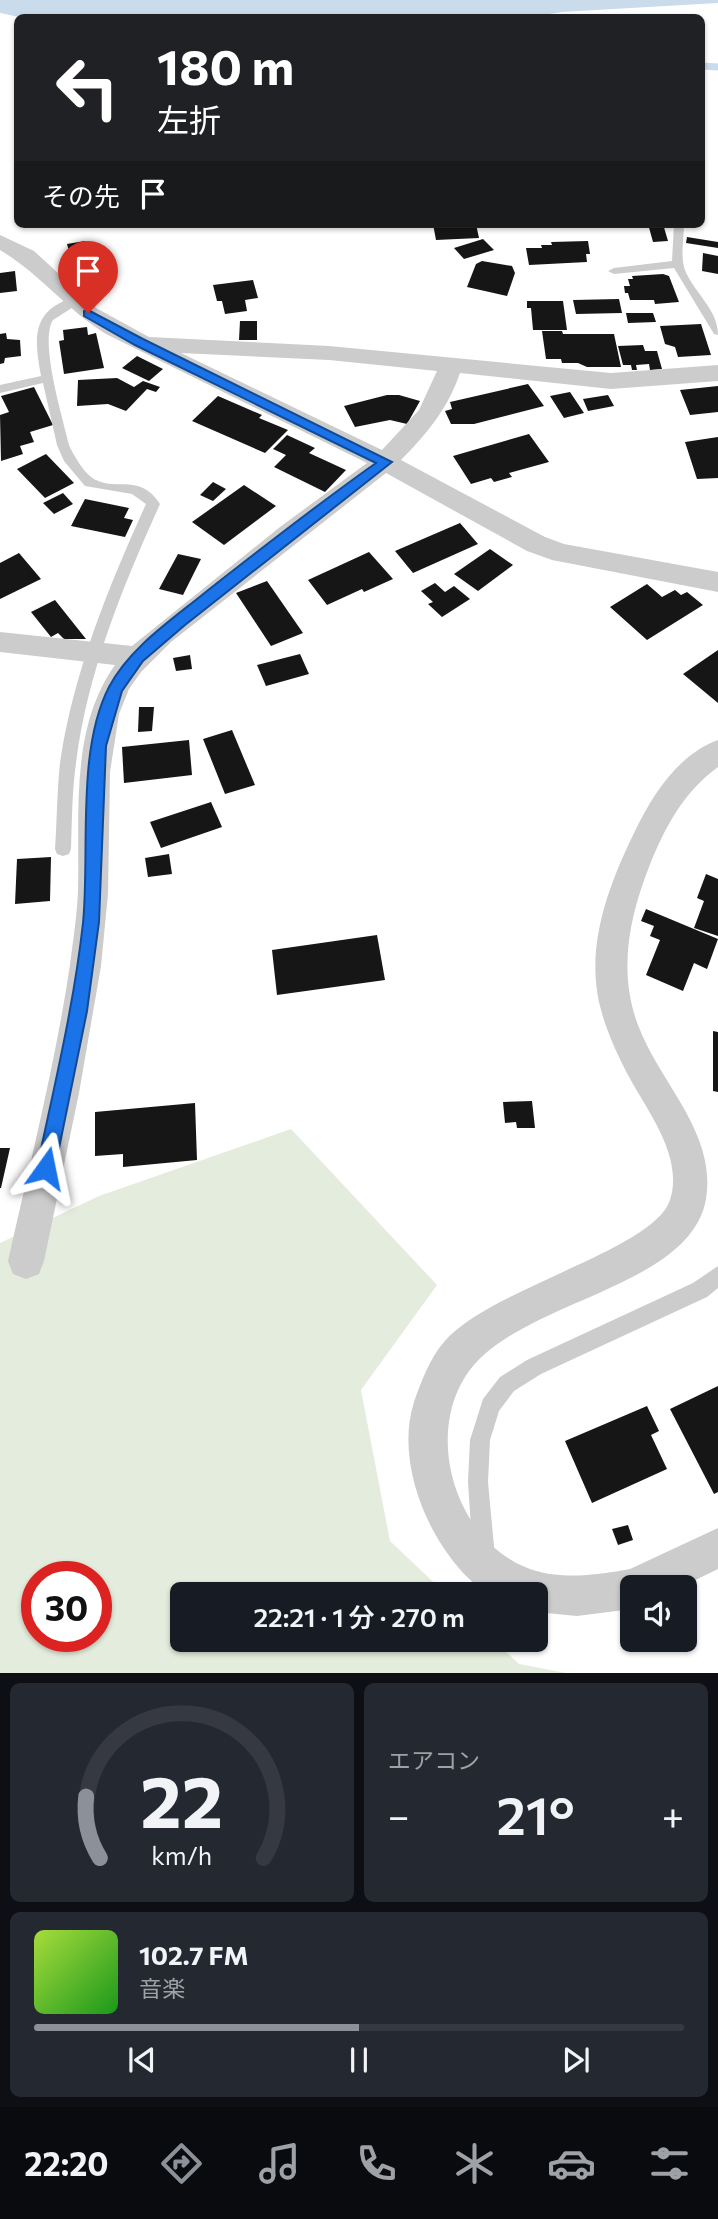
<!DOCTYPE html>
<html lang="ja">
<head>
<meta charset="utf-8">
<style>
  body { margin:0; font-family:Commissioner,"Noto Sans JP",sans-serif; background:#242831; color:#f1f3f6; height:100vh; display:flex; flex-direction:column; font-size:26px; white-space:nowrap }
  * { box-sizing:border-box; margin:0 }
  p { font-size:23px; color:#9ea1a6 }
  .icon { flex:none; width:38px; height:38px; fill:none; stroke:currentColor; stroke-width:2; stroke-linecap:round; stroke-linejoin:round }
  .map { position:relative; height:1673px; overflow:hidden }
  .panel { display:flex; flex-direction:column; gap:10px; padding:10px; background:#0d0f14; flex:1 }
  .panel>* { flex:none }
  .banner { position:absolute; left:14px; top:14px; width:691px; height:214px; border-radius:10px; box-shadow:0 2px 5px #0004; background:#202124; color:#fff; overflow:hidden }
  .fabs { position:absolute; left:620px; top:1575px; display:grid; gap:14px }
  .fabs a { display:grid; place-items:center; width:77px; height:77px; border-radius:10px; background:#171b24; box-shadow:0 2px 5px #0004; font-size:35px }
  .speed { position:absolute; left:21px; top:1561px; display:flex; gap:14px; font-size:35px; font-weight:700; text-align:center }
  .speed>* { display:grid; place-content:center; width:91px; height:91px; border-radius:50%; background:#171b24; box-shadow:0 2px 5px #0004; line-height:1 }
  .speed .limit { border:10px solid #d22; background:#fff; color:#111 }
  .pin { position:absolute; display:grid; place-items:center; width:60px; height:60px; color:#fff; margin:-72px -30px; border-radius:50% 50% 50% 0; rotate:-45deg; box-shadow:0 0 7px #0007 }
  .pin .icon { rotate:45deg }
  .me { position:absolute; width:77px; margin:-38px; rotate:12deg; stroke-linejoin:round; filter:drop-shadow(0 0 5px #0008) }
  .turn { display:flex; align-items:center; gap:24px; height:147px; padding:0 28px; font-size:32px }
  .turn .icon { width:91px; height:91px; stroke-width:2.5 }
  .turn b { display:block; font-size:49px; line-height:60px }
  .then { display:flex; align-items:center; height:66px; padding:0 28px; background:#0003; gap:14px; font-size:26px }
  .big { font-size:52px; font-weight:600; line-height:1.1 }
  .panel .card { flex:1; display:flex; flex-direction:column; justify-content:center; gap:10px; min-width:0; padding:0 24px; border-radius:10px; background:#242831 }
  .panel .dial { align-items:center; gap:0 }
  .dial svg { height:182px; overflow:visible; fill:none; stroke:#363941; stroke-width:7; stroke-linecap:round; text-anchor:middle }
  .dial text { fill:#f1f3f6; stroke:none }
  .song { display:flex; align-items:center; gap:21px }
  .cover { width:84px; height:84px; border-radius:10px; background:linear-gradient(135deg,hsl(80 70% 55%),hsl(120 70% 35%)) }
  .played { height:7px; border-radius:4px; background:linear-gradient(90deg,#8c9099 50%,#363941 50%) }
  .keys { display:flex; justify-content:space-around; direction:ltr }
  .heat { display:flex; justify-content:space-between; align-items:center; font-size:38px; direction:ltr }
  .panel .tiles { flex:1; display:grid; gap:10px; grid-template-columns:1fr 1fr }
  .card:last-child { grid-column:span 2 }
  .trip { position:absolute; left:170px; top:1582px; width:378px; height:70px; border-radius:10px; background:#171b24; box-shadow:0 2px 5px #0004; font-weight:600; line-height:70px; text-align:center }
  .menu { display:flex; height:112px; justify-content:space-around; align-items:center; background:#090b0e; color:#9ea1a6 }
  .menu .icon { width:49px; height:49px }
  .menu .active { color:#8c9099 }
  .menu b { font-size:32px; color:#f1f3f6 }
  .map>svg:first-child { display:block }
  .green { fill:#e4ecdd; fill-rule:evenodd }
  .water { fill:#cadceb }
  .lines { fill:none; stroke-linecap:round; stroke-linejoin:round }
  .stream { stroke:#cadceb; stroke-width:7 }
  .building { fill:#161616 }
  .service { fill:#ccc; fill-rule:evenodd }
  .minor { fill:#ccc; fill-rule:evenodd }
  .route { fill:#1a73e8; stroke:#114b97; stroke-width:2 }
</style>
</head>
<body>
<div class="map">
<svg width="718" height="1673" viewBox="0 0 718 1673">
  <rect width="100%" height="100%" fill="#fff"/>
  <!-- green -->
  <path class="green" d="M 291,1129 L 437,1285 L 361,1390 L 390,1541 L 446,1594 L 182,1594 L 182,1640 L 493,1640 L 519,1664 L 566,1673 L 0,1673 L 0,1243 L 99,1196 ZM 37,1577 L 96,1577 L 96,1636 L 37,1636 Z"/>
  <!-- water -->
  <polygon class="water" points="0,0 718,0 718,3 562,12 525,18 24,18 0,13"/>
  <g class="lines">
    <!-- stream -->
    <polyline class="stream" points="702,66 718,67"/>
  </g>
  <!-- building -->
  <g class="building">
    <polygon points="433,224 476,224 479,238 436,240"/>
    <polygon points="648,224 663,224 668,241 653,242"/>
    <polygon points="687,237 718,242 718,248 686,243"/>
    <polygon points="483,239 494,250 464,259 454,248"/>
    <polygon points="85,241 91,259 72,262 67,244"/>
    <polygon points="588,241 590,254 586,254 587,262 529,265 526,248 542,248 541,245 552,245 551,242"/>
    <polygon points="703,253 718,256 718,274 702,271"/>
    <polygon points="482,261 512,266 515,273 507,296 467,287 476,264"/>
    <polygon points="95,270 95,283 77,284 77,271"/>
    <polygon points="15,271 17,291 0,293 0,273"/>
    <polygon points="663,274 669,276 679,302 655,304 654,300 630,300 628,293 625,293 624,286 630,286 628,279 633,279 632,276"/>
    <polygon points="253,280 258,298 245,300 247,311 225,314 222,301 217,301 213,285"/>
    <polygon points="619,299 622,313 576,314 573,300"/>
    <polygon points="527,301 563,301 567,330 533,330 531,308 527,308"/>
    <polygon points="626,313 653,313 656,322 628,323"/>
    <polygon points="240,321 257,321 257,340 239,340"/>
    <polygon points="701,324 711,355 678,357 675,347 665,344 660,326"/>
    <polygon points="87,327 88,335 96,333 104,368 64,374 59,341 64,340 63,330"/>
    <polygon points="542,331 562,331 563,334 614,334 621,367 587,367 578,363 562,363 561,359 546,359"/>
    <polygon points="6,333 7,339 20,340 21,356 5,358 4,363 0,364 0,334"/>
    <polygon points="643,345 645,351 657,351 662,369 650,370 649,364 636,365 637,370 632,370 631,365 623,365 618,346"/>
    <polygon points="137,356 163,369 149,381 122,368"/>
    <polygon points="117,378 134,387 143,381 160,387 156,392 147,389 126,411 108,404 77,406 78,380"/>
    <polygon points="528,384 544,406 474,424 451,424 445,411 452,409 450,402"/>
    <polygon points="718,386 718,412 690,415 680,390"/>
    <polygon points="34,387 53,425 30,432 34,442 20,446 23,454 1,461 0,415 9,412 1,396"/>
    <polygon points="570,392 584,413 564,418 550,396"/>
    <polygon points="387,395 399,395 420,401 407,424 390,420 355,427 344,406"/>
    <polygon points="608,395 614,406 588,411 583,399"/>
    <polygon points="218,396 262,415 259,418 288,430 265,453 192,421"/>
    <polygon points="529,434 549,462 509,473 512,477 494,482 491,478 471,484 453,456"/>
    <polygon points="287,435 315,448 309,453 346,470 325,492 274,467 286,455 273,449"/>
    <polygon points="718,437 718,478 697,479 685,442"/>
    <polygon points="46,454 74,483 45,498 17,469"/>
    <polygon points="213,482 226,489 213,501 200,495"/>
    <polygon points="244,485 276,506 224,545 192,522"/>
    <polygon points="63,493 73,504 54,514 43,503"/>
    <polygon points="85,499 129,508 124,518 133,520 125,537 71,526"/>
    <polygon points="460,523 478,544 413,573 395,551"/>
    <polygon points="490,549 513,565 478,591 454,574"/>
    <polygon points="369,552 393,579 364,592 362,589 327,605 308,580"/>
    <polygon points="19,553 41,579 0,599 0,563"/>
    <polygon points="178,554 201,559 183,595 159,589"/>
    <polygon points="267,581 303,633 271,646 236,593"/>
    <polygon points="435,583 445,592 454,586 470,599 442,617 428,604 433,602 421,591"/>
    <polygon points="647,584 662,597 675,590 681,595 687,592 703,605 647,640 610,607"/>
    <polygon points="55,600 86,639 64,639 58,633 51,637 31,612"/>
    <polygon points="718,650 718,703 683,674"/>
    <polygon points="300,654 309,674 266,686 257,665"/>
    <polygon points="190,655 192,669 176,671 173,658"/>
    <polygon points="139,707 154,707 152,731 138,732"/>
    <polygon points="232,730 255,785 225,794 203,739"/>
    <polygon points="189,740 192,775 124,783 122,747"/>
    <polygon points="211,802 222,827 161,848 150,822"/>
    <polygon points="169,854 172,874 148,877 145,858"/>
    <polygon points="51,857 50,901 15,904 17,859"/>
    <polygon points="706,874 718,879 718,936 694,928 704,901 697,898"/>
    <polygon points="646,909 718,939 707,969 694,963 683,991 646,975 660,940 650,936 654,926 641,921"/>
    <polygon points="377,935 385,980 277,995 272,950"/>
    <polygon points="713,1031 718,1032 718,1092 713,1091"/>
    <polygon points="532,1101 535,1128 517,1128 516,1122 505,1123 503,1102"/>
    <polygon points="195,1103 197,1160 123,1167 123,1154 95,1156 95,1112"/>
    <polygon points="0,1148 10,1148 1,1188 0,1188"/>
    <polygon points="718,1386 718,1492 714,1494 670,1409"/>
    <polygon points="647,1406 659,1431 651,1435 667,1469 592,1503 565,1441"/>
    <polygon points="628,1525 633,1540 618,1545 612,1529"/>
  </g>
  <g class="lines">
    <!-- service -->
    <g class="service">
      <path d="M 674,224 L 684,224 C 684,239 680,256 685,270 C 694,293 718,309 718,335 L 714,334 L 674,268 L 614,274 L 608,271 L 614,268 L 672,261 Z"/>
      <path d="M 74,297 L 78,298 L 78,304 L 53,320 C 39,341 63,419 69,445 C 74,456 85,475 96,480 C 118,491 140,473 160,504 C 123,586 87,673 76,763 C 72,791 72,821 71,849 L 69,854 L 63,856 L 57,854 L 55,849 C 57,821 57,791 60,763 C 73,673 109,586 146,504 L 132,494 L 85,486 L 64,461 L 57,445 L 43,383 L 0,393 L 0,385 L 41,376 C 34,338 31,311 74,297 Z"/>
      <polygon points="718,1266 718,1288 707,1297 541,1374 514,1391 499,1411 490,1440 488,1482 495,1557 492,1565 484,1568 476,1565 473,1557 468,1482 470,1440 483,1399 500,1377 527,1360 693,1283"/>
    </g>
    <!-- minor -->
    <g class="minor">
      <path d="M 0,235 L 34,251 L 96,308 L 149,337 L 329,346 L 611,373 L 718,365 L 718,381 L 611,389 L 460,373 C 448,408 427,434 401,460 L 545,537 L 564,544 L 718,572 L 718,592 L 552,560 L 527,551 L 386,473 L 171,642 L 141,672 L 129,689 L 119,714 L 110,772 L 108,894 L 101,966 L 79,1093 L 44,1261 L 39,1274 L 26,1279 L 13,1274 L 8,1261 C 30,1163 55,1065 70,965 C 73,941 77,916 78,891 C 80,817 69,730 115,665 L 0,652 L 0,632 L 132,646 L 280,527 L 367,463 L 106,334 C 67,310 39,273 0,250 ZM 181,353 L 329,360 L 437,371 L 419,410 L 382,450 Z"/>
      <path d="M 718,740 L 718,767 C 684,791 664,829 649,867 C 629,918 618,972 638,1025 C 659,1082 717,1133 706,1199 C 690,1291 513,1300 465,1377 C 426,1439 456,1538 525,1567 C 558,1581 597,1575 630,1569 L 718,1528 L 718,1569 L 681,1587 L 632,1587 L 632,1609 L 577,1616 L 536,1612 L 536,1594 C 522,1594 503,1598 491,1593 C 471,1586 454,1563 443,1547 C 416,1506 399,1449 414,1402 C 421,1382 430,1358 444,1342 C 488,1289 654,1250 670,1200 C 684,1156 647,1111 628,1075 C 616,1052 605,1028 599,1002 C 586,942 610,882 636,829 C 653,794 679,754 718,740 Z"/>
    </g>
  </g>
  <!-- route -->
  <path class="route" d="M 88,310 L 143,339 L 392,462 L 185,625 L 143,661 L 122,691 L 106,746 L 99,922 L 87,1011 L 55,1168 L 52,1174 L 46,1177 L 39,1174 L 37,1168 C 54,1087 74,1005 83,923 C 90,852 76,751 109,687 C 130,647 173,619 207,591 C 263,547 318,504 376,463 L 135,345 L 84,316 L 84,311 Z"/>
</svg>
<div class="fabs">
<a><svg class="icon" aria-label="sound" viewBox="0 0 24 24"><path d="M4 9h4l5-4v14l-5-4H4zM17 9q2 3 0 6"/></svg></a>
</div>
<div class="speed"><div class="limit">30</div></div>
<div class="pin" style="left:88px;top:313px;background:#d93025"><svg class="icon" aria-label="arrive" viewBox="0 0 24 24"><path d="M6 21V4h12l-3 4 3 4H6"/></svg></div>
<svg class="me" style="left:46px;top:1168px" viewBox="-20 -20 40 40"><path d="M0-17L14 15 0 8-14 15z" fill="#1a73e8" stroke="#fff" stroke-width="4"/></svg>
<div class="trip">22:21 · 1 分 · 270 m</div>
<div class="banner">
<div class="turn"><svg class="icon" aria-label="left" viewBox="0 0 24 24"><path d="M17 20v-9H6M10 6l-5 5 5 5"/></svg><div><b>180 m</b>左折</div></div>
<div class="then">その先<svg class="icon" aria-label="arrive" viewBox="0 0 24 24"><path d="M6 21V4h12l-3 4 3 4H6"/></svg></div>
</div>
</div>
<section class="panel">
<div class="tiles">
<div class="card dial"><svg viewBox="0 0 100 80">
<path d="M14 69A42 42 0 1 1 86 69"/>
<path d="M14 69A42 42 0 0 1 8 42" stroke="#8c9099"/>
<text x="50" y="56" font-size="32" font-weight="700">22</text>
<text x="50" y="72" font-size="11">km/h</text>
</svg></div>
<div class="card"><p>エアコン</p>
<div class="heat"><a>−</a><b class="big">21°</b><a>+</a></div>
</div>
<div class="card">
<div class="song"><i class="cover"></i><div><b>102.7 FM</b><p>音楽</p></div></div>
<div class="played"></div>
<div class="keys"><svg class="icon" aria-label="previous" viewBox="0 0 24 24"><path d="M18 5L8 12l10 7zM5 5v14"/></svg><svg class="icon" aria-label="pause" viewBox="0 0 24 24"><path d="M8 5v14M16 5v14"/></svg><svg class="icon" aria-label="next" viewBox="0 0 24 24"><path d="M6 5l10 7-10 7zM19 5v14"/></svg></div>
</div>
</div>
</section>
<nav class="menu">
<b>22:20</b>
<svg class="icon active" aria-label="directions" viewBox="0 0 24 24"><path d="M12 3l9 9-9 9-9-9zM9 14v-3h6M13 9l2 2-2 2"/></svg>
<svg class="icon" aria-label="music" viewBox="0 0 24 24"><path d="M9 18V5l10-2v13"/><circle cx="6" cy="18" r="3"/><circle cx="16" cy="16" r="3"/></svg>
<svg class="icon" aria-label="phone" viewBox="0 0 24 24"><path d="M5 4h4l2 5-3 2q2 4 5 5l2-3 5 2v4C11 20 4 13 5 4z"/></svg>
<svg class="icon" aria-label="climate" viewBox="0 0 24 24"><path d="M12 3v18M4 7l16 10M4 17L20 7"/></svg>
<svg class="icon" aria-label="car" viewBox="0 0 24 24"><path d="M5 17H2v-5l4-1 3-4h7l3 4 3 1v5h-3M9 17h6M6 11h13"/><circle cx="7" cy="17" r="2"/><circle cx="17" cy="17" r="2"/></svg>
<svg class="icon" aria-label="filters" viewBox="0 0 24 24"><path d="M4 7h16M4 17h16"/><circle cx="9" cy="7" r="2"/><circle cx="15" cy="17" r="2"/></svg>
</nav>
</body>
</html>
